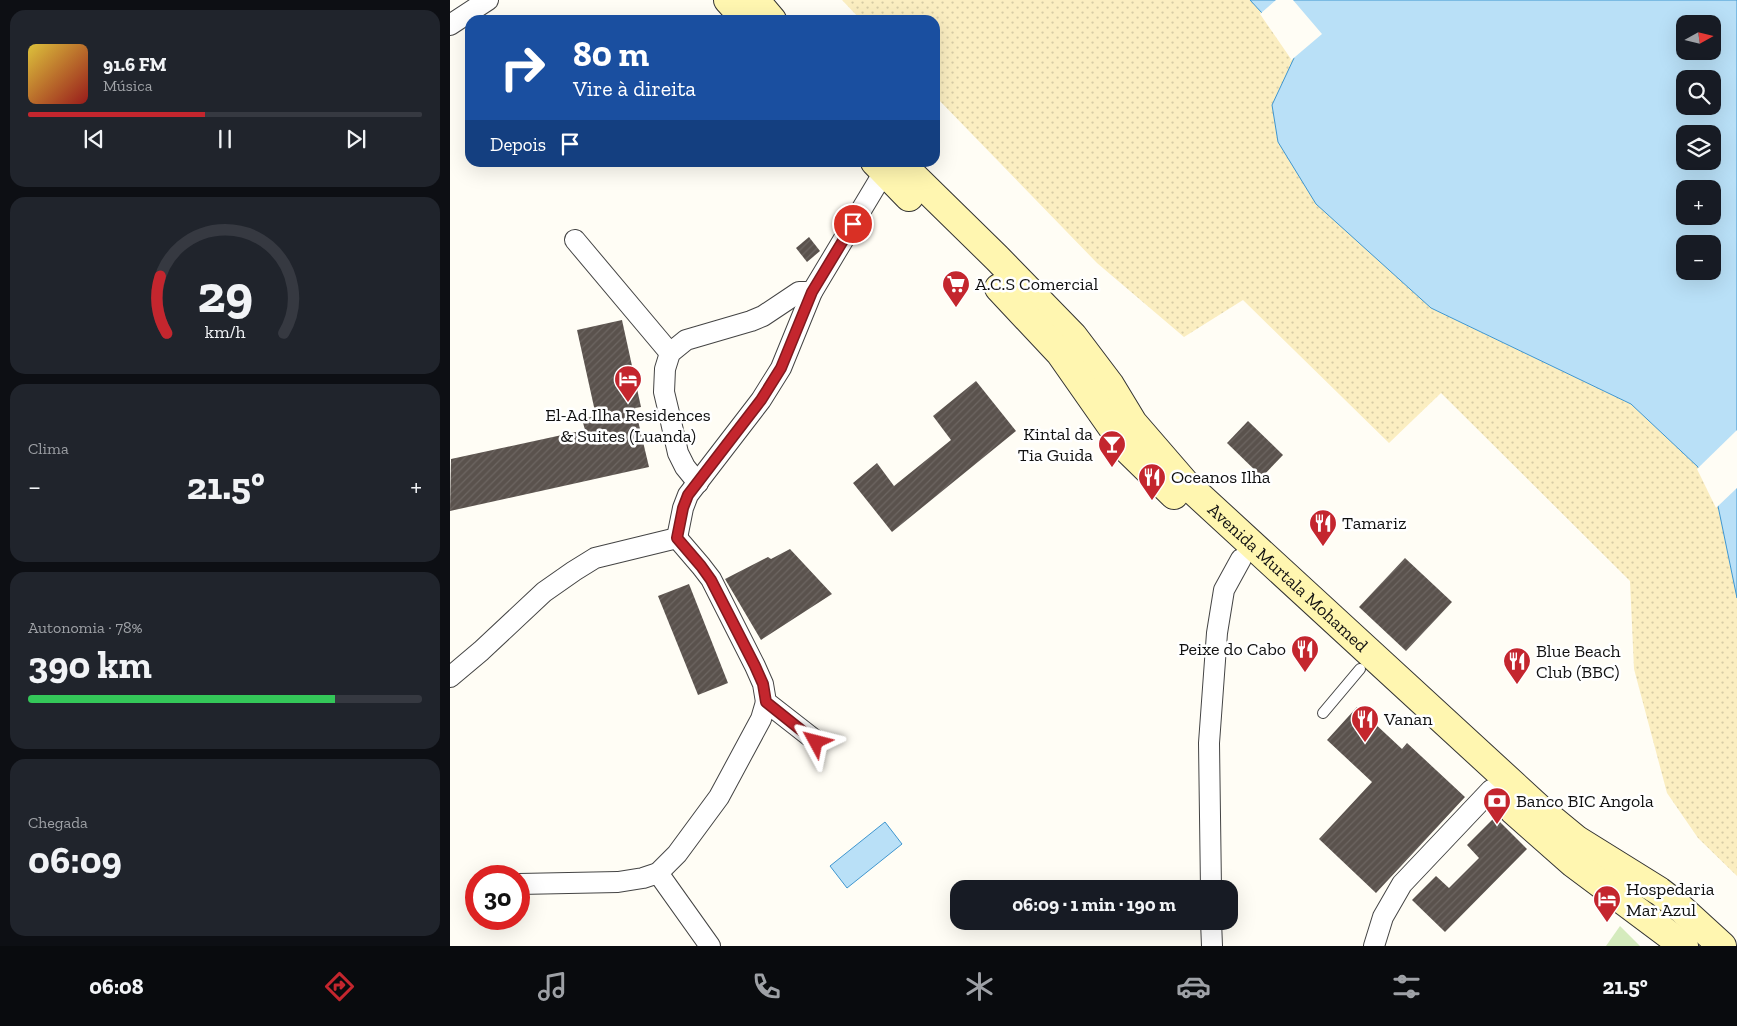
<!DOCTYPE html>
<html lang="pt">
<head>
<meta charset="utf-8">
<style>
  body { margin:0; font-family:"Zilla Slab",serif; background:#20242c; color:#f1f3f6; height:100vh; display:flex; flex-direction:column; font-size:19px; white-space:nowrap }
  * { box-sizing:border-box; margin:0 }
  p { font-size:16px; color:#9ea1a6 }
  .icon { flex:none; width:28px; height:28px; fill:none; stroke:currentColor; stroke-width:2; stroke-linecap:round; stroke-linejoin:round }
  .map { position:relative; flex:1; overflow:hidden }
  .panel { display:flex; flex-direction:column; gap:10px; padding:10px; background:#0d0f14; width:450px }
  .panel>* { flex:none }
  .hud { position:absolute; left:15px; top:15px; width:475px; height:152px; border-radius:15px; box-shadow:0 5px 20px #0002; background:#1a4fa0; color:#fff; overflow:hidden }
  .needle { width:32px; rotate:82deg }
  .tools { position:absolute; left:1226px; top:15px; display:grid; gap:10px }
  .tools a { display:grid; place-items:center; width:45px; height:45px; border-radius:10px; background:#171b24; box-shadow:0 5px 20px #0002; font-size:25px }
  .speed { position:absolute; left:15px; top:865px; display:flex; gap:10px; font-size:25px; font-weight:700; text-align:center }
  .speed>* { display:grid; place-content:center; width:65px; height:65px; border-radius:50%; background:#171b24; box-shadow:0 5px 20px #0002; line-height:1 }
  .speed .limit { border:8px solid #d22; background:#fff; color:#111 }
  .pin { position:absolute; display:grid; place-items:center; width:42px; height:42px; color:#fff; margin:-21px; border:2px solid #fff; border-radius:50%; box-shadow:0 1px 5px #0007 }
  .me { position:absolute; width:55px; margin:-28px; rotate:308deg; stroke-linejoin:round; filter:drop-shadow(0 0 4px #0008) }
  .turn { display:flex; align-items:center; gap:18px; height:105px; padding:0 25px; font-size:22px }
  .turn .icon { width:65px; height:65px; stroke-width:2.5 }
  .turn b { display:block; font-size:35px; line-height:42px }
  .then { display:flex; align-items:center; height:48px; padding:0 25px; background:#0003; gap:10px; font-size:19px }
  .big { font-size:38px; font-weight:800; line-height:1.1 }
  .panel .tile { flex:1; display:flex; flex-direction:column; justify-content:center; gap:8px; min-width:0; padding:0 18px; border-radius:15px; background:#20242c }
  .panel .dial { align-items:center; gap:0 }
  .dial svg { height:130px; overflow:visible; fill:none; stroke:#363941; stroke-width:7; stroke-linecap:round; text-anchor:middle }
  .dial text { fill:#f1f3f6; stroke:none }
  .song { display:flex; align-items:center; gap:15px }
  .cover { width:60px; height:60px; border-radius:8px; background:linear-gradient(135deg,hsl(50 70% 55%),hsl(0 70% 35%)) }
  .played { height:5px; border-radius:2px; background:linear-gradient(90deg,#c4262e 45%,#363941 45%) }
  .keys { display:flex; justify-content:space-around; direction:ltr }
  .heat { display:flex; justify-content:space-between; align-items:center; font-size:28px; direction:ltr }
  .charge { height:8px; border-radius:4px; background:linear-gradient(90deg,#34c759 78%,#363941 0) }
  .trip { position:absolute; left:500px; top:880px; width:288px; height:50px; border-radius:15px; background:#171b24; box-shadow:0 5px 20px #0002; font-weight:800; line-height:50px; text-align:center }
  .menu { display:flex; height:80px; justify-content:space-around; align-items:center; background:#090b0e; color:#9ea1a6 }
  .menu .icon { width:35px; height:35px }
  .menu .selected { color:#c4262e }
  .menu b { font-size:22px; color:#f1f3f6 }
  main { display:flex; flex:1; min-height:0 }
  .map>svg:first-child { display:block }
  .grass { fill:#d5ebbd }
  .sand { fill:url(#sand-dots) }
  .water { fill:#b9e0f7; stroke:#3f96cf; fill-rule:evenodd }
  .pier { fill:#fffdf5 }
  .building { fill:url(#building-hatch) }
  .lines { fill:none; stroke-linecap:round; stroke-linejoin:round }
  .lane-casing { stroke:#444; stroke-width:12 }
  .street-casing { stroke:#444; stroke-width:22 }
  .secondary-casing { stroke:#333; stroke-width:30 }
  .lane { stroke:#fff; stroke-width:10 }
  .street { stroke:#fff; stroke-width:20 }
  .secondary { stroke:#fff6b0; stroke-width:28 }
  .route-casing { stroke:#7f191e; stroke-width:12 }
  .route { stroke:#c4262e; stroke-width:9 }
  .labels { text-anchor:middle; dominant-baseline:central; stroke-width:5; stroke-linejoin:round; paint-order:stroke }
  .poi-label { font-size:18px; fill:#111; stroke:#fff; text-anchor:start }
  .street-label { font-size:18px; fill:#111; stroke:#fff }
</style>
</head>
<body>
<main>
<section class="panel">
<div class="tile">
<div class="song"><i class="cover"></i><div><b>91.6 FM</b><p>Música</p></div></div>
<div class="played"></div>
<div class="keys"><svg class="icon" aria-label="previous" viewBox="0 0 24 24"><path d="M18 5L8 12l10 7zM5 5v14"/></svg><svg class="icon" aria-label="pause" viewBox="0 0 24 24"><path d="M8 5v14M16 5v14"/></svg><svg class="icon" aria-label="next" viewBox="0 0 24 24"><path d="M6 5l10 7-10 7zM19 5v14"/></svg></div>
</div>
<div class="tile dial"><svg viewBox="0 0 100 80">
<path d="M14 69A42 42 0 1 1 86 69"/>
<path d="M14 69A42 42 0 0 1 10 34" stroke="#c4262e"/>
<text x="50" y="56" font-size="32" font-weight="700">29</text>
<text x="50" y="72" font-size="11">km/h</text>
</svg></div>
<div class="tile"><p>Clima</p>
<div class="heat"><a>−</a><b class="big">21.5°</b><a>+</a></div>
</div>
<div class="tile"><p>Autonomia · 78%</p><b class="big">390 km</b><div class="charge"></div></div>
<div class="tile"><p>Chegada</p><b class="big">06:09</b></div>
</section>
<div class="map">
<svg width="1287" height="946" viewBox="0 0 1287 946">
  <defs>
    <pattern id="sand-dots" width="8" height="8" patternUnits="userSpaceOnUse" patternTransform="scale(1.25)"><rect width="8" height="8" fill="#fbeec1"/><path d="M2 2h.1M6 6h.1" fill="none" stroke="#d6cba5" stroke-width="1.8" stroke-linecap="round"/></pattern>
    <pattern id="building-hatch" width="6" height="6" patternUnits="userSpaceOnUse" patternTransform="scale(1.25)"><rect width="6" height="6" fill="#5a524d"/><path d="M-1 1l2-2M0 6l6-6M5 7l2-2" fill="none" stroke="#6d6662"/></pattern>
  </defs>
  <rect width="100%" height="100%" fill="#fffdf5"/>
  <!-- grass -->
  <polygon class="grass" points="1170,926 1190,946 1156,946"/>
  <!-- sand -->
  <polygon class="sand" points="392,0 800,0 812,13 844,59 822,105 981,308 1181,404 1248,467 1268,506 1287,598 1287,876 1248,838 1217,793 1184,669 1180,581 991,393 939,443 793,300 734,337 647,263 485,96 485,20 411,20"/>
  <!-- water -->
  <g class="water">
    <path d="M 800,0 L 1287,0 L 1287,598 L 1268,506 L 1248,467 L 1181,404 L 981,308 L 866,204 L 828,142 L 822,105 L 844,58 L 812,13 ZM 1235,24 L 1262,24 L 1262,51 L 1235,51 ZM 1235,79 L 1262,79 L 1262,106 L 1235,106 ZM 1235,134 L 1262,134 L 1262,161 L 1235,161 ZM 1235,189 L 1262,189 L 1262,216 L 1235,216 ZM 1235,244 L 1262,244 L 1262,271 L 1235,271 Z"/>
    <polygon points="435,822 452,844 397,888 380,866"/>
  </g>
  <!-- pier -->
  <g class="pier">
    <polygon points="826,0 843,0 872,34 839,62 841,59 810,14"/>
    <polygon points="1287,430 1287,488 1266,508 1247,469"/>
  </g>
  <!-- building -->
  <g class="building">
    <polygon points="359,237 370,251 357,262 346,248"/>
    <polygon points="172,320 191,407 185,408 199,467 0,511 1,459 135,430 132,419 146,416 127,330"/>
    <polygon points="526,381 566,431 442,532 403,483 427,463 444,486 501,440 483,416"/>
    <polygon points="798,421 833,455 812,477 777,443"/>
    <polygon points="340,549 382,594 311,640 275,579 318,557 321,559"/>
    <polygon points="955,558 1002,602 956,651 909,607"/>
    <polygon points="239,584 278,683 248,695 208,596"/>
    <polygon points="907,707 952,749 957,743 1015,797 926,893 869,839 922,782 877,740"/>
    <polygon points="1045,817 1077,849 995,932 962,900 986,876 999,888 1029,858 1017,845"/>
  </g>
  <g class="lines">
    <!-- lane casing -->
    <g class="lane-casing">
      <polyline id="lane" points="873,713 910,669"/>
    </g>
    <!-- street casing -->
    <g class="street-casing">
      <g id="street">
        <polyline points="0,25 38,0"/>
        <polyline points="125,240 220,353"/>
        <polyline points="248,483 235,467 228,453 219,413 214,392 215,369 220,353 236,340 301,321 313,316 349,292 362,292"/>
        <polyline points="227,538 233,508 238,495 311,400 331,368 362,292 434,172"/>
        <polyline points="227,538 251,566 261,579 305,666 313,684 316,702 366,741"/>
        <polyline points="0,677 31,651 94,592 124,571 145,558 227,538"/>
        <polyline points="208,873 260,946"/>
        <polyline points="69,884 168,882 193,878 208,873 227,854 269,797 311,719 316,702"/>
        <polyline points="761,889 759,743 767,633 774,590 791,559"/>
        <polyline points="761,921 762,946"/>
        <polyline points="924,946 933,917 952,884 1041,790"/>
      </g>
    </g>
    <!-- secondary casing -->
    <g class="secondary-casing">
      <g id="secondary">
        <polyline points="278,0 296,20"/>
        <polyline points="305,0 322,20"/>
        <polyline points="425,162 459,197"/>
        <path id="s1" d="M 449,162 L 547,258 L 623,336 L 660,385 L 683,423 L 734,482 L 1093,812 L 1127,840 L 1209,891 L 1226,904 L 1272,946"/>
        <polyline points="549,288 610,353 678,450 724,495"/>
        <polyline points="1063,810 1123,863 1234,946"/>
      </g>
    </g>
    <!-- lane -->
    <use href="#lane" class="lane"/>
    <!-- street -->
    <use href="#street" class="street"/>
    <!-- secondary -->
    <use href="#secondary" class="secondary"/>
  </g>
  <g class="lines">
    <!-- route casing -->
    <g class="route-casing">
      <polyline id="route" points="366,742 316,702 313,684 305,666 261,580 251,566 227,538 233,508 238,495 311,400 331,368 362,292 403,224"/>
    </g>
    <!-- route -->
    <use href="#route" class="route"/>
  </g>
  <!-- icons -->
  <defs>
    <g id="supermarket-pin" transform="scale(1.4375)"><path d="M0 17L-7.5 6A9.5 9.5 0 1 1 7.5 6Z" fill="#c4262e" stroke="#fff"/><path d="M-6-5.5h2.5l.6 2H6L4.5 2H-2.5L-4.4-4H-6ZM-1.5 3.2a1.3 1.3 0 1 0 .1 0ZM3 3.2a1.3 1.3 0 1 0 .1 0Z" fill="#fff"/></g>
    <g id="hotel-pin" transform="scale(1.4375)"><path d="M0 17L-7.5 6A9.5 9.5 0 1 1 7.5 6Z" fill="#c4262e" stroke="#fff"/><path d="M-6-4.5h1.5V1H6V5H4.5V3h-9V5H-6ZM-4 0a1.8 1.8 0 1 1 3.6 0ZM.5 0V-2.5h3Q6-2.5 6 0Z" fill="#fff"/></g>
    <g id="bar-pin" transform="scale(1.4375)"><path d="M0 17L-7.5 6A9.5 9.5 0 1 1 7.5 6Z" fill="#c4262e" stroke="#fff"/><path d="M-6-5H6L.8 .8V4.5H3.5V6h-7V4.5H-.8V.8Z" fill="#fff"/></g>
    <g id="restaurant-pin" transform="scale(1.4375)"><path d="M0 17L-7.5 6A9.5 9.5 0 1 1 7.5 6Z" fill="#c4262e" stroke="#fff"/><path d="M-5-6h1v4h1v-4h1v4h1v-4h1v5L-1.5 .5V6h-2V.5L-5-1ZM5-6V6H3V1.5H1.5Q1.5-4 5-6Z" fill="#fff"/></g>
    <g id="bank-pin" transform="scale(1.4375)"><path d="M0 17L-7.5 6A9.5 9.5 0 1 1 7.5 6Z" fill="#c4262e" stroke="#fff"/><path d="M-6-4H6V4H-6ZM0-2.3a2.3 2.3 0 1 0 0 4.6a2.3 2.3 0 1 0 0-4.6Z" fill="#fff"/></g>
  </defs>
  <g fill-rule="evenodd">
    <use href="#supermarket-pin" x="506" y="284"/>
    <use href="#hotel-pin" x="178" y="379"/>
    <use href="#bar-pin" x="662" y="444"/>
    <use href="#restaurant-pin" x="702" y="477"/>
    <use href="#restaurant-pin" x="873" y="523"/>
    <use href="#restaurant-pin" x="855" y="649"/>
    <use href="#restaurant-pin" x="1067" y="661"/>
    <use href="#restaurant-pin" x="915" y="719"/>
    <use href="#bank-pin" x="1047" y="801"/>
    <use href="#hotel-pin" x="1157" y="899"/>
  </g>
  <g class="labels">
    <!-- poi labels -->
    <g class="poi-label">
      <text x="525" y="284">A.C.S Comercial</text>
      <text x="178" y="415" text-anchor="middle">El-Ad Ilha Residences<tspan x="178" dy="21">&amp; Suites (Luanda)</tspan></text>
      <text x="643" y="434" text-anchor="end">Kintal da<tspan x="643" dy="21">Tia Guida</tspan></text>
      <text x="721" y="477">Oceanos Ilha</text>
      <text x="892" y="523">Tamariz</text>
      <text x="836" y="649" text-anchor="end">Peixe do Cabo</text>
      <text x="1086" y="651">Blue Beach<tspan x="1086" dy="21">Club (BBC)</tspan></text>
      <text x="934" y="719">Vanan</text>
      <text x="1066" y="801">Banco BIC Angola</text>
      <text x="1176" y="889">Hospedaria<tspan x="1176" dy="21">Mar Azul</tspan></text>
    </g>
    <!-- street labels -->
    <g class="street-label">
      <text stroke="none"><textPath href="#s1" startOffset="571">Avenida Murtala Mohamed</textPath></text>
    </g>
  </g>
</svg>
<div class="tools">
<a><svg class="needle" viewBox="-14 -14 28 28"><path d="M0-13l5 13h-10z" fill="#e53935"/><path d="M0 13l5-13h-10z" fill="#9ea1a6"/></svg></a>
<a><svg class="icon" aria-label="search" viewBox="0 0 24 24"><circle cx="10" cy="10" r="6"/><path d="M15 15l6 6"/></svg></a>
<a><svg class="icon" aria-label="layers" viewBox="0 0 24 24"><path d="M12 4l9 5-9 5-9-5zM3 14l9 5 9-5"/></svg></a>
<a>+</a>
<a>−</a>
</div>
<div class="speed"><div class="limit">30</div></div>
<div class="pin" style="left:403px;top:224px;background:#d93025"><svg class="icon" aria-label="arrive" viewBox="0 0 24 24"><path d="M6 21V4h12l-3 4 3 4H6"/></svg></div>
<svg class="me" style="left:366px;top:742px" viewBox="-20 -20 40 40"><path d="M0-17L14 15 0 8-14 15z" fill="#c4262e" stroke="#fff" stroke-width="4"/></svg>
<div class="trip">06:09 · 1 min · 190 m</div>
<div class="hud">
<div class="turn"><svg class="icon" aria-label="right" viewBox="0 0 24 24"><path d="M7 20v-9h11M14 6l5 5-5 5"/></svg><div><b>80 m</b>Vire à direita</div></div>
<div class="then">Depois<svg class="icon" aria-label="arrive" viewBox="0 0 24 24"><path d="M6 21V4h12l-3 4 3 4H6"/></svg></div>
</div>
</div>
</main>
<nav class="menu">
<b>06:08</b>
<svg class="icon selected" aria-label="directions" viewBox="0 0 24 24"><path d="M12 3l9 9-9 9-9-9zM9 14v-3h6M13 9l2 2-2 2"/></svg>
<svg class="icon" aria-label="music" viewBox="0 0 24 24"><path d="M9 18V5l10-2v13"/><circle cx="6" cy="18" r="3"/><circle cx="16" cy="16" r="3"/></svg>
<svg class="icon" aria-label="phone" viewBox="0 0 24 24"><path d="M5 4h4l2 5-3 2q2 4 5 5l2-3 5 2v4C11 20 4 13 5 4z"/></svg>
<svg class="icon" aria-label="climate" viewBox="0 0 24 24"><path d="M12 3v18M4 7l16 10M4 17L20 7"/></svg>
<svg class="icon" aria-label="car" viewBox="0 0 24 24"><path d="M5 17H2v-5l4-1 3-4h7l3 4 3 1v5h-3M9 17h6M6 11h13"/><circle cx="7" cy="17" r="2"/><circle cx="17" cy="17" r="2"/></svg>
<svg class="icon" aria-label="filters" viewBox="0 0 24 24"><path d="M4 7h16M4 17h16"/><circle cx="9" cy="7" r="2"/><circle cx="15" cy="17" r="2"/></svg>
<b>21.5°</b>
</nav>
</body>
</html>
